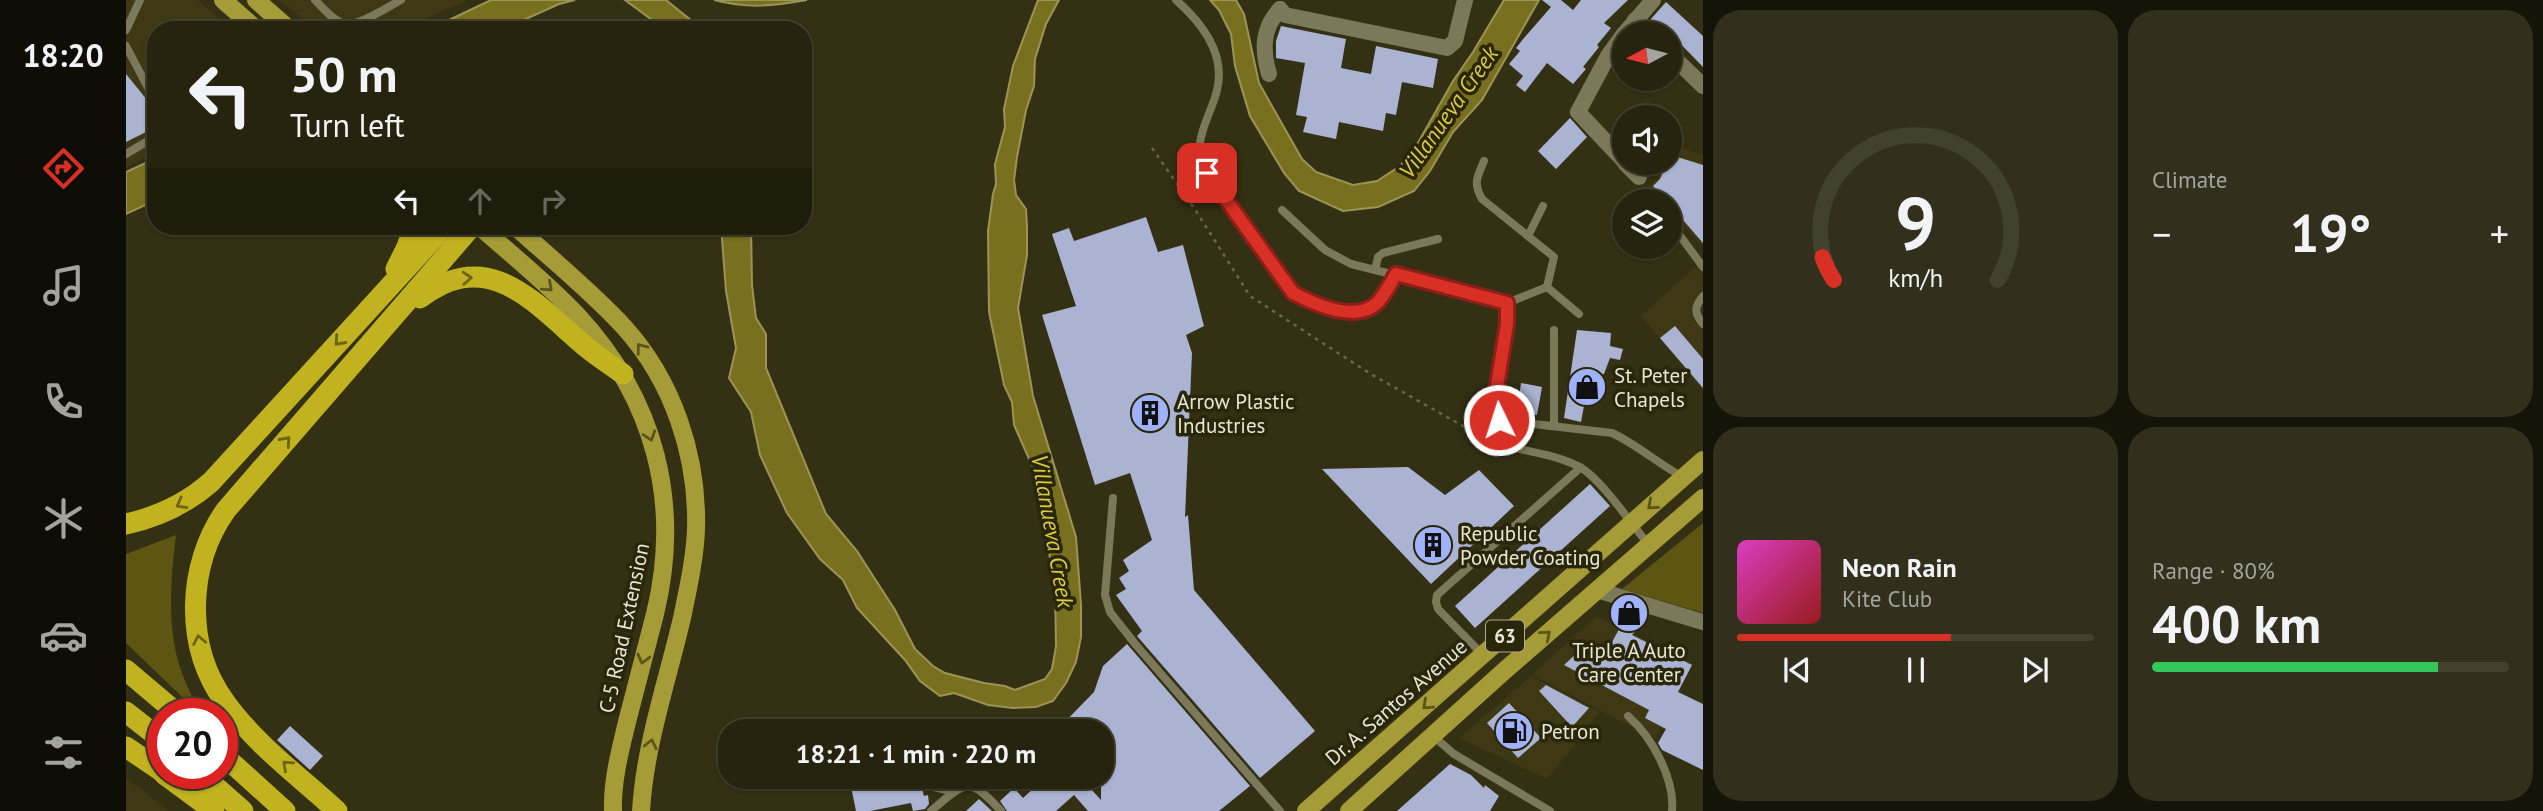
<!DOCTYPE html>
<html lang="en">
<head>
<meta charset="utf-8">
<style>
  body { margin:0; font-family:"PT Sans",sans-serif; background:#32301c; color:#f1f3f6; height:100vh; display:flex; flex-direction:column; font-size:26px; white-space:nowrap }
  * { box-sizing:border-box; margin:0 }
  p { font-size:23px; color:#a4a49e }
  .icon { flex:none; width:38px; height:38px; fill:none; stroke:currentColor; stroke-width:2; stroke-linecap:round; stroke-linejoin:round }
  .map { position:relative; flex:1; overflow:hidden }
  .side { display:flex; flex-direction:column; gap:10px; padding:10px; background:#151408; width:840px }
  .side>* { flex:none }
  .top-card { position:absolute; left:21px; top:21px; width:665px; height:214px; border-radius:28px; box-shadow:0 2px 5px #0004,0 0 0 2px #42412e; background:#26240e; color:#f1f3f6; overflow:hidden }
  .needle { width:46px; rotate:263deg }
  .fabs { position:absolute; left:1486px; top:21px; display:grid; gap:14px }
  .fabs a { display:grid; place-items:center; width:70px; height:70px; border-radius:50%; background:#26240e; box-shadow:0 2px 5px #0004,0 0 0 2px #42412e; font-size:35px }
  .speed { position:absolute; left:21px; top:698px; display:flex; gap:14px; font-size:35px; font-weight:700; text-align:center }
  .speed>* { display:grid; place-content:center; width:91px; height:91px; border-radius:50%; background:#26240e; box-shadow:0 2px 5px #0004,0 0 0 2px #42412e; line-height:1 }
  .speed .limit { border:10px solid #d22; background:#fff; color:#111 }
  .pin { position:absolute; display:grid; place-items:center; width:60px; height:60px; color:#fff; margin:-30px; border-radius:14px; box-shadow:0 4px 10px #0006 }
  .me { position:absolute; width:77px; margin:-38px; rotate:356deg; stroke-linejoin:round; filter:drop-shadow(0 0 5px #0008) }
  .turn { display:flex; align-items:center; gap:24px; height:147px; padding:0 28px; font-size:32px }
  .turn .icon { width:91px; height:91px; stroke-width:2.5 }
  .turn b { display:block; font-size:49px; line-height:60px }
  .lanes { display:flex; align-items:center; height:66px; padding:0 28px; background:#0003; justify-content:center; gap:35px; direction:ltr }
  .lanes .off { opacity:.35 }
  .big { font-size:52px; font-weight:700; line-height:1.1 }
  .side .card { flex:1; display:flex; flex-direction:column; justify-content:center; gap:10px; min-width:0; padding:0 24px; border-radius:28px; background:#32301c }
  .side .dial { align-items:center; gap:0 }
  .dial svg { height:182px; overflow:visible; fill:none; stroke:#42412e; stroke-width:7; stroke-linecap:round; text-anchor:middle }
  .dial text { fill:#f1f3f6; stroke:none }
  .song { display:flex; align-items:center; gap:21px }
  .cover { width:84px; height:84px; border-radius:10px; background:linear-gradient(135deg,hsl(310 70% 55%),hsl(0 70% 35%)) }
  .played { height:7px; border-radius:4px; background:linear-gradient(90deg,#d93025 60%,#42412e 60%) }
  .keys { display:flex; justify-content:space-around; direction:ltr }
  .heat { display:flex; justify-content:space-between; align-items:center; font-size:38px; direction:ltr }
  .charge { height:10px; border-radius:5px; background:linear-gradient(90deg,#34c759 80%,#42412e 0) }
  .side .tiles { flex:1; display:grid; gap:10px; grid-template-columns:repeat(2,1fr) }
  .trip { position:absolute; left:592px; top:719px; width:396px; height:70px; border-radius:28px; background:#26240e; box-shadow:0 2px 5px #0004,0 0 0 2px #42412e; font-weight:700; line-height:70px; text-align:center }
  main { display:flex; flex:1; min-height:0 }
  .menu { display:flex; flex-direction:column; width:126px; justify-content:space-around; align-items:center; background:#0f0e06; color:#a4a49e }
  .menu .icon { width:49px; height:49px }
  .menu .active { color:#d93025 }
  .menu b { font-size:32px; color:#f1f3f6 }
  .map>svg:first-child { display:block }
  .built { fill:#3e3914 }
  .green { fill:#5d5613 }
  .water { fill:#79701f; stroke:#9a9456; stroke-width:2 }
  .building { fill:#abb3d2 }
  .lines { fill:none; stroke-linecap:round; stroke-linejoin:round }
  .path { stroke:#6a674e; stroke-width:2.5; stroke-dasharray:3.5 5; stroke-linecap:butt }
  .service { stroke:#7c795a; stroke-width:8 }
  .minor { stroke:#7c795a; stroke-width:16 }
  .primary { stroke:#a59b37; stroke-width:18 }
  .motorway { stroke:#c1b220; stroke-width:21 }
  .oneway { stroke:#6d6513 }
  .oneway2 { stroke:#5b551b }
  .route-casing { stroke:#8d1f18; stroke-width:18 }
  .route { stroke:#d93025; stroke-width:12 }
  .labels { text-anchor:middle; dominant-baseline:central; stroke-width:7; stroke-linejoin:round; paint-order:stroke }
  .shield { fill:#292609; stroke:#afad98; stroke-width:2 }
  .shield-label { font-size:19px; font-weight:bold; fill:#e8e7d6 }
  .poi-label { font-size:21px; fill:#e8e7d6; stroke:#292609; text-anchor:start }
  .street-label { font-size:21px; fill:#e8e7d6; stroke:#292609 }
  .water-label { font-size:23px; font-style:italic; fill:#dbcc40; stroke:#292609 }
</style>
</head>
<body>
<main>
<nav class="menu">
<b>18:20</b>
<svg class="icon active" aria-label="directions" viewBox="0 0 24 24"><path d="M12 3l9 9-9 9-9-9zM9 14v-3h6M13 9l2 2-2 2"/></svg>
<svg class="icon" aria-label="music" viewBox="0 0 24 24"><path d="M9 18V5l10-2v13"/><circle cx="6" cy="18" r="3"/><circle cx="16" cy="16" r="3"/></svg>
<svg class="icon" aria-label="phone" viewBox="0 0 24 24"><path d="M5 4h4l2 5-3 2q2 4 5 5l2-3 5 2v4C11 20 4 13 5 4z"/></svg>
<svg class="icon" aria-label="climate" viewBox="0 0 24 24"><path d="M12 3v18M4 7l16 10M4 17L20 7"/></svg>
<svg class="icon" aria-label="car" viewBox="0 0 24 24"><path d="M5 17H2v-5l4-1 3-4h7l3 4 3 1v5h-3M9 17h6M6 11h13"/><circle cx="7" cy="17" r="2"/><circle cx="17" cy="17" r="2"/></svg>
<svg class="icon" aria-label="filters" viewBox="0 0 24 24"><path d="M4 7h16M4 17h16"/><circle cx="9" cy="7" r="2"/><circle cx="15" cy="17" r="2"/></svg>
</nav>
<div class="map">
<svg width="1577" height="811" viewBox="0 0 1577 811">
  <rect width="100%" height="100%" fill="#333013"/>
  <!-- built -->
  <g class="built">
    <polygon points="0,0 72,0 105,30 30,30 30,153 0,167"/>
    <polygon points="154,0 342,0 274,30 190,30"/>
    <polygon points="1549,146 1577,155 1577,247 1544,209 1544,201 1537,201 1524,186 1531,179 1540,163 1544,163 1544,157"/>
    <polygon points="1577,260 1577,390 1515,316"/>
    <polygon points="1470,616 1567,664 1529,739 1406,675"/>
    <polygon points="1405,676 1474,712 1421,779 1333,738"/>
    <polygon points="0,778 37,806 42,811 0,811"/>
  </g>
  <!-- green -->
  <g class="green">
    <polygon points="1577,523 1577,613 1496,589"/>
    <path d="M 50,535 C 45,576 41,623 53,664 C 58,681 67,698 74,714 L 0,643 L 0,554 Z"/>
  </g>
  <!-- water -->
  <g class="water">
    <polygon points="365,0 449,0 433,4 376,30 302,30"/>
    <polygon points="499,0 540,0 566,21 573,30 534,30 526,20"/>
    <path d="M 588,0 L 681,0 C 646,6 623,9 588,0 Z"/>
    <polygon points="912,0 933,0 920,24 909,59 908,86 900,110 891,157 888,180 890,195 900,209 901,227 901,255 892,308 907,396 950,537 955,605 955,637 950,662 940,683 927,701 910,707 887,708 862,705 828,693 814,696 794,681 779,660 731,608 717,580 694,559 661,513 634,455 625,412 603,378 610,348 600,291 595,226 625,226 626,285 630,318 640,334 640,368 700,514 731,551 769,610 789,649 807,666 819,673 858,683 879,686 889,690 919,679 926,669 930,646 929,586 908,470 888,425 886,402 878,385 863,312 862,231 867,194 870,184 869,164 879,127 878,109 887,66"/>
    <polygon points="1084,0 1110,0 1118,14 1133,83 1176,159 1190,172 1227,185 1251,181 1274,166 1293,141 1327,81 1347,52 1378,0 1413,0 1356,100 1327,132 1304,171 1288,191 1252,207 1217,211 1173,191 1158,173 1124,116 1109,66 1105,34 1093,10"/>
    <polygon points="30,158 30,200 0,214 0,172"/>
  </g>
  <!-- building -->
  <g class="building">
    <polygon points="1416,0 1435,0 1447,10 1455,0 1502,0 1478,23 1485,28 1471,45 1473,47 1457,67 1460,69 1447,84 1421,63 1399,92 1390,85 1397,76 1383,64 1394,51 1390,48 1398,38 1425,7"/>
    <polygon points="1540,2 1577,36 1577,67 1544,33 1533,33 1524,20"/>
    <polygon points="1155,26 1220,39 1215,68 1245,74 1250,46 1312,59 1307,88 1276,82 1270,115 1260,113 1257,131 1213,122 1210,139 1177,132 1181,117 1170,115 1179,63 1150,58 1150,41"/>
    <polygon points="0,74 30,111 30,127 0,142"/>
    <polygon points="1444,118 1461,137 1430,169 1412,151"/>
    <polygon points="1545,155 1577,165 1577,243 1544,205 1544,201 1540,201 1527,186 1534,179 1541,163 1544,163"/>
    <polygon points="1020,217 1032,252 1057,245 1078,326 1060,335 1066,353 1059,517 1062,515 1068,590 1189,731 1134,778 1011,636 1016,631 990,595 1000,589 993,578 1003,571 997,560 1026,540 1004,473 969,485 916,315 950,306 926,234 943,228 948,241"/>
    <polygon points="1549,326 1577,359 1577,388 1534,338"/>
    <polygon points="1451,330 1485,333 1484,346 1497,349 1494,360 1484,358 1478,374 1464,374 1455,422 1438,418"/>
    <polygon points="1395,383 1416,387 1411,415 1391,412"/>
    <polygon points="1282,467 1319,495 1353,470 1388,506 1305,584 1196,469"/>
    <polygon points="1464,484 1484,506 1349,628 1329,606"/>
    <polygon points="1503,611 1523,617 1506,635 1566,665 1552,692 1577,704 1577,770 1536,750 1532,743 1540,729 1519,718 1523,710 1438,665 1452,652 1474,664"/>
    <polygon points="1001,644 1124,786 1093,811 962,811 948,795 930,811 881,811 874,801 888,788 897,798 920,777 954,777 975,800 975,732 929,732 968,692 977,666"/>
    <polygon points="1420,685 1463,708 1446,727 1413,691"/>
    <polygon points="1383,703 1415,738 1392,758 1361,723"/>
    <polygon points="164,726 197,756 184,770 151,740"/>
    <polygon points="1324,764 1345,775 1358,788 1359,785 1373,796 1364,811 1271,811"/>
    <polygon points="723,777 789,777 791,789 796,788 798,796 802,795 803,804 799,809 787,811 785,803 744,811 730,811"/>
    <polygon points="853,799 866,811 840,811"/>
  </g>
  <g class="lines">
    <!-- path -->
    <polyline class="path" points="1026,148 1070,211 1124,296 1243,373 1360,439"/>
    <!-- service -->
    <g class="service">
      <path d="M 189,0 C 197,8 208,22 219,24 C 232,27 263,6 275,0"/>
      <path d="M 1050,0 C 1075,22 1100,54 1091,90 C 1087,108 1076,125 1074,143 C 1072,157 1081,172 1087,184 L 1167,293 L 1206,308 L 1228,312 L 1250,305 L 1270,274"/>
      <polyline points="0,30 14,0"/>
      <polyline points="0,46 30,103"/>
      <polyline points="0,154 30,136"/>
      <path d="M 1358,161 C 1351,177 1347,183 1356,199 L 1428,257 L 1421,287"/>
      <polyline points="1156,210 1199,250 1225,264 1381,303 1421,287 1453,314"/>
      <polyline points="1544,222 1577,267"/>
      <polyline points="1402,236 1417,206"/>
      <polyline points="1249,270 1252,257 1257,253 1312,239"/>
      <path d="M 1577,296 C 1568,307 1568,313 1577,324"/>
      <path d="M 1381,303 L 1381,324 L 1369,398 L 1368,411 L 1373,420 L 1486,433 C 1512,445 1532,464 1557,477"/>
      <polyline points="1428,426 1428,330"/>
      <path d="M 1368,444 C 1396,450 1428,454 1454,467 C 1476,480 1505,524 1523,545"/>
      <polyline points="987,498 979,595 984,612 1010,645 1154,811"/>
      <polyline points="1357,655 1312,609 1310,602 1311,595 1454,468"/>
      <path d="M 1502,716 C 1526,737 1549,779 1546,811"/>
      <polyline points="1307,736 1328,754 1424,811"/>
      <polyline points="803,777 808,787 820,790 831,785 834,777"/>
      <path d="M 805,811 C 840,781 843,776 875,811"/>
    </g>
    <!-- minor -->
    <g class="minor">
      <polyline points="1154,9 1159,15 1321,48 1329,41 1339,0"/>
      <polyline points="1509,20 1522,33"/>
      <polyline points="1499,33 1527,0"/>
      <polyline points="1498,34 1482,56 1452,112 1498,161"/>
      <polyline points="1544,54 1577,86"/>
      <path d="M 1143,74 C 1136,50 1136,28 1154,9"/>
      <polyline points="1499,163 1513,177"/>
      <polyline points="1471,590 1577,622"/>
    </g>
    <!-- primary -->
    <g class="primary">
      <polyline points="97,0 131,30"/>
      <polyline points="130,0 164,30"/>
      <path d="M 353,226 C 386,255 421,283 451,315 C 529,399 556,503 529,614 C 520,650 510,686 501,722 C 494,751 486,781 487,811"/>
      <path d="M 389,226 C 425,259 465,291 498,327 C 547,381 572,456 570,529 C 569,558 562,589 556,618 C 541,682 519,745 515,811"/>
      <polyline points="1180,811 1577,460"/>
      <polyline points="1223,811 1377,672 1577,498"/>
    </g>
    <!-- motorway -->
    <g class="motorway">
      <polyline points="270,269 281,247 288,226"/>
      <path d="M 294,298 C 360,248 403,297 453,341 C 466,353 482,363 497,374"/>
      <path d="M 0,524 C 32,517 60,504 85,482 L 319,226"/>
      <polyline points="0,670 52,714"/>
      <polyline points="0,712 37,741"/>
      <polyline points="0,747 37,772"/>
      <polyline points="96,754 159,811"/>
      <polyline points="38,774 88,811"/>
      <polyline points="75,774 117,811"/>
      <path d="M 211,811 C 174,777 129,744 99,702 C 58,646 61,565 100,510 L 346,226"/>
    </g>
  </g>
  <!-- one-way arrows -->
  <defs><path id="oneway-chevron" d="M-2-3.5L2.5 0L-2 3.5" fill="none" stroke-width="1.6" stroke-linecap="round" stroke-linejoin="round" transform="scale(1.75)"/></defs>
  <g class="oneway">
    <use href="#oneway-chevron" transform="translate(341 278) rotate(-3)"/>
    <use href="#oneway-chevron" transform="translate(213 341) rotate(132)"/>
    <use href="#oneway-chevron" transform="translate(160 441) rotate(-48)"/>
    <use href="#oneway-chevron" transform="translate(55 504) rotate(151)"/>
    <use href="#oneway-chevron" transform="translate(73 640) rotate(-101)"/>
    <use href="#oneway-chevron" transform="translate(161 765) rotate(-138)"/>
  </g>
  <g class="oneway2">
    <use href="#oneway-chevron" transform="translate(422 287) rotate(42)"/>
    <use href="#oneway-chevron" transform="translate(515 348) rotate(-127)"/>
    <use href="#oneway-chevron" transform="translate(524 436) rotate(72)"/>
    <use href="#oneway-chevron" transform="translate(1526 505) rotate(139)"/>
    <use href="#oneway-chevron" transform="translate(1420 635) rotate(-41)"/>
    <use href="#oneway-chevron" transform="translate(517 659) rotate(104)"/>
    <use href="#oneway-chevron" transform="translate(1301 705) rotate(138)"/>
    <use href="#oneway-chevron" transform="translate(525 744) rotate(-77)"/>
  </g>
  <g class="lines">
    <!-- route casing -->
    <g class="route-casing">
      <path id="route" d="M 1081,173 L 1167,293 C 1188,304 1231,324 1252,302 C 1259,294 1264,284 1270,274 L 1381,303 L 1381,324 L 1369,398 L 1368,411 L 1373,420"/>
    </g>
    <!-- route -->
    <use href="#route" class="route"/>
  </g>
  <!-- icons -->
  <defs>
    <g id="shop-disc" transform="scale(2.0125)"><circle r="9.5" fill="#a1b2fd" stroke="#292609"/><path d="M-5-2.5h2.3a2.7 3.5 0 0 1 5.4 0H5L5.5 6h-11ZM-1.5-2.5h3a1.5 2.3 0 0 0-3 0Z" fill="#111"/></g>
    <g id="building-disc" transform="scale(2.0125)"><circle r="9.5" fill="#a1b2fd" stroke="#292609"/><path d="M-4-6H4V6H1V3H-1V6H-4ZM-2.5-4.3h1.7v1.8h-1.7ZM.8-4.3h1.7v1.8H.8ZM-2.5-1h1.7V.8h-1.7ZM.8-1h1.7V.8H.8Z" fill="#111"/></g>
    <g id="fuel-disc" transform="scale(2.0125)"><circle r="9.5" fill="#a1b2fd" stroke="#292609"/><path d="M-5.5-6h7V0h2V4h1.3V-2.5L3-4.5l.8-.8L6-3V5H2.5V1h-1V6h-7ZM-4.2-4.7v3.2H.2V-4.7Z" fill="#111"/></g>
  </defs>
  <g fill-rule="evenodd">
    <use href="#shop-disc" x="1461" y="387"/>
    <use href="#building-disc" x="1024" y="413"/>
    <use href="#building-disc" x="1307" y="545"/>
    <use href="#shop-disc" x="1503" y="613"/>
    <use href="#fuel-disc" x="1388" y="731"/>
  </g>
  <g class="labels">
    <!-- shield labels -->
    <rect class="shield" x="1360" y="620.5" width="38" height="31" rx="5"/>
    <g class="shield-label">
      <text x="1379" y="636">63</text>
    </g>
    <!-- poi labels -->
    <g class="poi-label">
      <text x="1488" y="375">St. Peter<tspan x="1488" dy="24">Chapels</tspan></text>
      <text x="1051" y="401">Arrow Plastic<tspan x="1051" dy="24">Industries</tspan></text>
      <text x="1334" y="533">Republic<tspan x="1334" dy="24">Powder Coating</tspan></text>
      <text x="1503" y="650" text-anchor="middle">Triple A Auto<tspan x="1503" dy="24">Care Center</tspan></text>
      <text x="1415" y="731">Petron</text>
    </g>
    <!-- street labels -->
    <g class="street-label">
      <text transform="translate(498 628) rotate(-78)">C-5 Road Extension</text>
      <text transform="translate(1270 702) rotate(-41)">Dr. A. Santos Avenue</text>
    </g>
    <!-- water labels -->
    <g class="water-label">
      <text transform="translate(1322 112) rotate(-55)">Villanueva Creek</text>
      <text transform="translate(927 531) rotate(80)">Villanueva Creek</text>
    </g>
  </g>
</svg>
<div class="fabs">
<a><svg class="needle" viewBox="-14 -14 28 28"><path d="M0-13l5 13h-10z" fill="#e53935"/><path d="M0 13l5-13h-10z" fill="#a4a49e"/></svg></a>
<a><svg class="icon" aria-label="sound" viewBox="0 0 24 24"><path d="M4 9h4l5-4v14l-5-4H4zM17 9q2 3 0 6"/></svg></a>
<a><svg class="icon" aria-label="layers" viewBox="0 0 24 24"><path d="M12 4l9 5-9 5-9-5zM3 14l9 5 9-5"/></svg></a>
</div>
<div class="speed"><div class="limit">20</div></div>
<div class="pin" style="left:1081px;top:173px;background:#d93025"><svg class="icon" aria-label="arrive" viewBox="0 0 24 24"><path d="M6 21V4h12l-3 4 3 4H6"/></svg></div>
<svg class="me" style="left:1373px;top:420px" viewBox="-20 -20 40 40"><circle r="17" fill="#d93025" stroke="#fff" stroke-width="3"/><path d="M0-11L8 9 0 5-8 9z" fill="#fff"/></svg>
<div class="trip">18:21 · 1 min · 220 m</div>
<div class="top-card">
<div class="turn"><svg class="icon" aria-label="left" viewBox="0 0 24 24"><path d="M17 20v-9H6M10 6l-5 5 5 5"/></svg><div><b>50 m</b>Turn left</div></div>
<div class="lanes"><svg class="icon" aria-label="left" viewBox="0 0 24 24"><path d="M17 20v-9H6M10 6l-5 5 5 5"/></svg><svg class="icon off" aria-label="ahead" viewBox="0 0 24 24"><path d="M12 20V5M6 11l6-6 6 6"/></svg><svg class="icon off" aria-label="right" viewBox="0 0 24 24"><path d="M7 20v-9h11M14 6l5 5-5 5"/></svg></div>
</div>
</div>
<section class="side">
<div class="tiles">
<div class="card dial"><svg viewBox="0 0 100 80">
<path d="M14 69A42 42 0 1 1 86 69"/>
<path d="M14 69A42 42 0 0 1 9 59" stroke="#d93025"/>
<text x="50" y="56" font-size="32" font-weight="700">9</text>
<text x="50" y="72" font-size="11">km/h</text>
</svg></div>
<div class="card"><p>Climate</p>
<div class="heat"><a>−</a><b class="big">19°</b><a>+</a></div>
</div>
<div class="card">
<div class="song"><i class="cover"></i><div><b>Neon Rain</b><p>Kite Club</p></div></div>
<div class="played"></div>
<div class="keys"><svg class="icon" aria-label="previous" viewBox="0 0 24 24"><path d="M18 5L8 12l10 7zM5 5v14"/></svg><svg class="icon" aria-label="pause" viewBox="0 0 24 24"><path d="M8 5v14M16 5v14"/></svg><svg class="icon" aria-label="next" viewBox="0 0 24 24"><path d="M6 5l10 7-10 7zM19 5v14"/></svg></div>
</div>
<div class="card"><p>Range · 80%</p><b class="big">400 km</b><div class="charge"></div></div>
</div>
</section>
</main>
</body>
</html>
